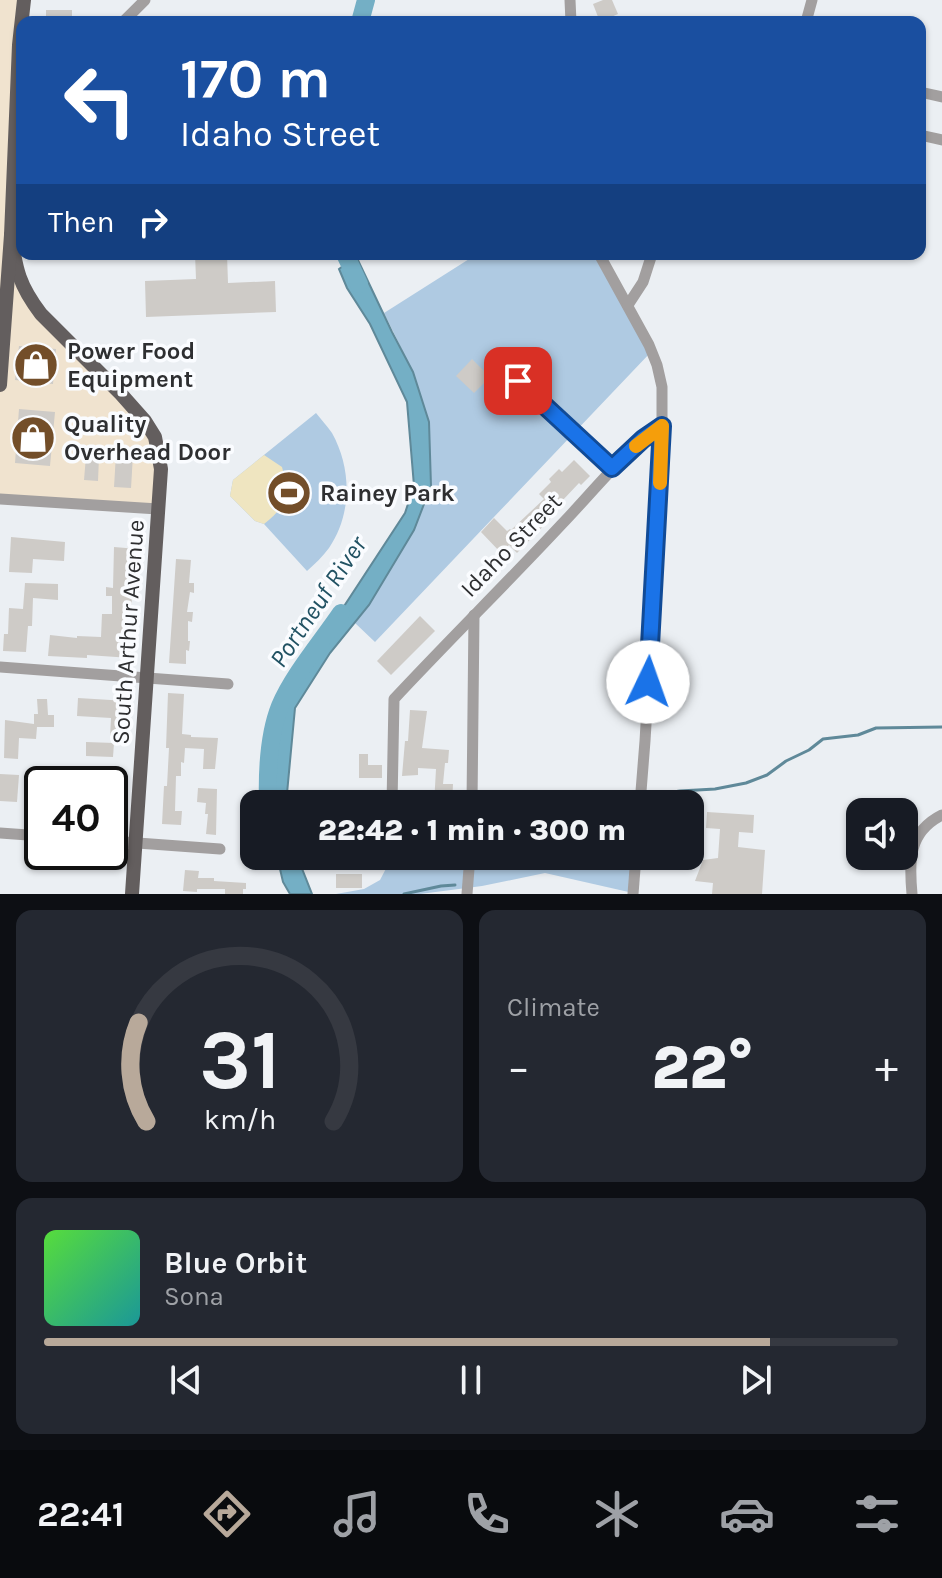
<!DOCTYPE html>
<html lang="en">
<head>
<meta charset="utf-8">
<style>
  body { margin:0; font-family:Karla,sans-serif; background:#242831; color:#f1f3f6; height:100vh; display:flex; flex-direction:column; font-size:30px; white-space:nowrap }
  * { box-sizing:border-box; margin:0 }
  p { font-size:26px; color:#9ea1a6 }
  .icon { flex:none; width:44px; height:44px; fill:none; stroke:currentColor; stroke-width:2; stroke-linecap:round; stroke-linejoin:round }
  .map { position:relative; height:894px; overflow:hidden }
  .panel { display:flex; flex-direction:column; gap:16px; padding:16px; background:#0d0f14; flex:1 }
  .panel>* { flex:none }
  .hud { position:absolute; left:16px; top:16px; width:910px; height:244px; border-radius:16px; box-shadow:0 2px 6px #0004; background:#1a4fa0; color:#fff; overflow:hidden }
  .tools { position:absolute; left:846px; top:798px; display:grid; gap:16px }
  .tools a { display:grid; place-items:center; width:72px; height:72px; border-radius:16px; background:#171b24; box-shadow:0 2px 6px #0004; font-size:40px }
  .speed { position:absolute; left:24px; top:766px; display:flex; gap:16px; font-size:40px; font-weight:700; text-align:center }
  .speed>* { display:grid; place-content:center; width:104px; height:104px; border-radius:50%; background:#171b24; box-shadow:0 2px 6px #0004; line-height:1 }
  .speed .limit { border:4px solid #111; border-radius:12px; background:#fff; color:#111 }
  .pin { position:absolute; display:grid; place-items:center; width:68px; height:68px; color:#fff; margin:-34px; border-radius:16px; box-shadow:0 4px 12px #0006 }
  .me { position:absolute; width:88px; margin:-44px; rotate:3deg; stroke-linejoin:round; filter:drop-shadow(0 0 6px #0008) }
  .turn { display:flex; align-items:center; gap:28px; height:168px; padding:0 32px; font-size:36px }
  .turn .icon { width:104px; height:104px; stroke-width:2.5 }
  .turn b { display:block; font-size:56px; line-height:68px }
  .then { display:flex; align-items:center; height:76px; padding:0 32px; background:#0003; gap:16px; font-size:30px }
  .big { font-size:60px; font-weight:800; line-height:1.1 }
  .panel .tile { flex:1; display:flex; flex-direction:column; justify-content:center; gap:12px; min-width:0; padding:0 28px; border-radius:16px; background:#242831 }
  .panel .dial { align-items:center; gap:0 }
  .dial svg { height:208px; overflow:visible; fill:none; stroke:#363941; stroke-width:7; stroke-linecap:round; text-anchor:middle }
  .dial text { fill:#f1f3f6; stroke:none }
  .song { display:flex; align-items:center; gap:24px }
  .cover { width:96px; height:96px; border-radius:12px; background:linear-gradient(135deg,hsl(110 70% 55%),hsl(180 70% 35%)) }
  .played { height:8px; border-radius:4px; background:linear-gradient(90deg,#b8a99a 85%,#363941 85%) }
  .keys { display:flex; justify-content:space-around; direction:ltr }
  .heat { display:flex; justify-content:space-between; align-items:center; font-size:44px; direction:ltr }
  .panel .tiles { flex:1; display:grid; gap:16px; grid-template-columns:1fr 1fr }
  .tile:last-child { grid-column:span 2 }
  .trip { position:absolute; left:240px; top:790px; width:464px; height:80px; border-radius:16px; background:#171b24; box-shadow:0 2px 6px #0004; font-weight:800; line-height:80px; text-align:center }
  .tabs { display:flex; height:128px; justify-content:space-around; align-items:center; background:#090b0e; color:#9ea1a6 }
  .tabs .icon { width:56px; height:56px }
  .tabs .selected { color:#b8a99a }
  .tabs b { font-size:36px; color:#f1f3f6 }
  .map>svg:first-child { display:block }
  .commercial { fill:#f0e3cf }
  .green { fill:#afcae2 }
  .sand { fill:#efe5c0 }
  .water { fill:#74afc5; stroke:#5f8999; stroke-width:2 }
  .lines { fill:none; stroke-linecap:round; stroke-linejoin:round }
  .stream { stroke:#5f8999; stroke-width:3 }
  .river { stroke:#74afc5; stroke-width:18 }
  .building { fill:#cecbc7 }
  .minor { stroke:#a29f9f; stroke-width:11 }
  .major { stroke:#635e5e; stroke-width:14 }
  .route-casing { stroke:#114b97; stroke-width:20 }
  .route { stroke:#1a73e8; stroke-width:14 }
  .slow { stroke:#f59e0b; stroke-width:14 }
  .labels { text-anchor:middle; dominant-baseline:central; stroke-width:7; stroke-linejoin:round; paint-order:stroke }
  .poi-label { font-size:24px; font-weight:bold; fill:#2e2f31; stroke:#fafcff; text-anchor:start }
  .street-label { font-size:24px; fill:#2e2f31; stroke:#fafcff }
  .water-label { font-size:26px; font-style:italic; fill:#215263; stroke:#fafcff }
</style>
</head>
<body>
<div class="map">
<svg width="942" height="894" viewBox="0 0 942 894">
  <rect width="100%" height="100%" fill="#ebeff3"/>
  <!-- commercial -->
  <polygon class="commercial" points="0,0 24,0 22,164 15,163 19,280 155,437 158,509 0,499"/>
  <!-- green -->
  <g class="green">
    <polygon points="477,254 599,254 651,352 375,642 355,623 369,605 431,486 429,422 413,372 384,313"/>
    <path d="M 316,413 C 321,419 327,426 332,433 C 352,469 352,514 329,548 C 323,556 315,564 307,571 L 264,524 L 255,521 L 230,496 L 233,480 Z"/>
    <polygon points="505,856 636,856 633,893 545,873 482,886 420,894 336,894 364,889 380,880 391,859 470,865"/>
  </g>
  <!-- sand -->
  <path class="sand" d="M 264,455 L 282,467 C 290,495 287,506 264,524 L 255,521 L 230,496 L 233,480 Z"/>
  <!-- water -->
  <g class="water">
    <polygon points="356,256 392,332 413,372 429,422 431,486 414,530 369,605 330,653 295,708 286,804 270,804 268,763 284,698 405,513 414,486 407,402 370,324 347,288 339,269"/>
    <polygon points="277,856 297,856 312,894 290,894 283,882"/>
  </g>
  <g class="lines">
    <!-- stream -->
    <g class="stream">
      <polyline points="646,797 652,795 680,791 715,789 746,783 767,775 786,761 809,750 823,739 858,735 876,728 942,727"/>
      <polyline points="628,804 638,800"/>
      <polyline points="485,866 525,856"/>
      <polyline points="404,894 441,886 455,885"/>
    </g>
    <!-- river -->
    <g class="river">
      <polyline points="360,22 366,0"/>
      <polyline points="345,254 359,284"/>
      <path d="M 268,804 C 267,772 268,736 280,706 C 293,675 322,641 341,613"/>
    </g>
  </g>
  <!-- building -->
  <g class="building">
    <polygon points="603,0 612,0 618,14 600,22 593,4"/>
    <rect x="46" y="10" width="26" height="12"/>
    <polygon points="195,254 227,254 228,283 275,281 276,312 146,317 145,281 196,279"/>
    <polygon points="19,346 56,349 53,384 15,380"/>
    <polygon points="472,359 490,377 474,393 456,376"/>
    <polygon points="19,409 55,412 50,466 15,463"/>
    <polygon points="116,454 133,455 131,488 114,487"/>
    <polygon points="86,456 99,457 98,481 84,480"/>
    <polygon points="574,460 590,476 581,485 579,483 562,501 564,503 551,516 552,517 517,553 509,545 501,553 481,532 494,518 507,531 510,529 511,530 544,499 539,494 551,482 549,479 559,469 562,472"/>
    <polygon points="11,537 65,542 64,561 33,559 32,573 9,572"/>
    <polygon points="114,547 138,549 136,583 132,582 131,658 87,655 87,658 48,656 50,635 77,638 77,636 101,637 102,614 112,614 112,596 106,596 106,587 113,588"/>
    <polygon points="176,559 191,560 189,583 194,583 194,593 190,592 187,612 193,612 192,622 188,621 188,641 190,641 189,651 186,650 186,664 169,663"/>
    <polygon points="25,583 58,584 58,600 33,598 32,626 28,626 26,652 3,651 4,634 8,634 9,608 23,609"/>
    <polygon points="420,616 435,631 391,675 377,661"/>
    <polygon points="168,693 184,694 182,734 191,735 191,737 218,738 215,769 203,769 204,749 185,748 184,763 181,762 181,776 176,776 175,811 182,811 181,825 162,824 164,786 167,786 169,748 166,748"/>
    <polygon points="78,698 127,701 125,738 110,737 111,718 77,716"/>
    <polygon points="37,699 47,699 48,715 54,715 54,727 37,727 36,739 19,738 18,759 4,758 5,720 34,724 34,714 38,714"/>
    <polygon points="410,710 427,711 422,748 449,750 448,763 445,763 443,784 453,784 452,804 434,804 436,769 418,768 418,775 402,776 405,741 408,741"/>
    <polygon points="86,742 114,743 113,757 86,756"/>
    <polygon points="359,754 368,754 368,765 382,765 382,778 359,778"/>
    <polygon points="0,774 19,775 17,802 0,801"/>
    <polygon points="198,788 217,789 216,835 206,834 208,814 205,814 206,803 197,802"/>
    <polygon points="707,812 754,815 753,833 739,832 738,847 765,850 762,894 712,894 713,883 695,881 703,860 718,858 720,829 706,828"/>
    <polygon points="185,870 199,871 198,878 214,878 214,881 246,883 246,889 243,889 243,894 225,894 225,889 197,889 197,892 183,891"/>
    <rect x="336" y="874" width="26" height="14"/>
  </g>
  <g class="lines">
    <!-- minor -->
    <g class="minor">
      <polyline points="570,0 571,22"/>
      <polyline points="123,22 145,0"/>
      <polyline points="806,22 812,0"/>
      <polyline points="920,92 942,97"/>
      <polyline points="920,135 942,140"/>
      <polyline points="599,254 649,345 657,365 662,387 662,452 645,741 640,804"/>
      <polyline points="628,305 643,282 652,254"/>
      <polyline points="518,381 612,468"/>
      <polyline points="0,499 158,509"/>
      <polyline points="0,667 228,684"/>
      <path d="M 392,804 L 394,699 C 449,640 506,584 561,525 C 594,491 623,452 662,426"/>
      <polyline points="472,804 474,615"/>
      <polyline points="0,833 42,836"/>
      <polyline points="110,841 220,849"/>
      <polyline points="392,856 391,859 469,860"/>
      <polyline points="467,894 470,856"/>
      <polyline points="633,894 636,856"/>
      <path d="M 912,894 C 909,861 908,832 942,815"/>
    </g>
    <!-- major -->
    <g class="major">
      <path d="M 11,235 C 16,270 19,285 41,314 L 121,394 L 145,421 L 155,437 L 161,469 L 132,894"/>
      <polyline points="0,385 11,235 19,45 24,0"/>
    </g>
  </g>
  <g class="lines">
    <!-- route casing -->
    <g class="route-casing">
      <polyline id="route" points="518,381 612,468 643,439 662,426 648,682"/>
    </g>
    <!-- route -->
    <use href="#route" class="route"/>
    <!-- slow -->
    <polyline class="slow" points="636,446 662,426 660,483"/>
  </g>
  <!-- icons -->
  <defs>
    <g id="shop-disc" transform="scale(2.3)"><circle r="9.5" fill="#734e29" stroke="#fafcff"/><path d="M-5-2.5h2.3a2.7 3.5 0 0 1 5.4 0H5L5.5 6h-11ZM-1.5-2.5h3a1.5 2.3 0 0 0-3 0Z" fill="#fff"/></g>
    <g id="stadium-disc" transform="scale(2.3)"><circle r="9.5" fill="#734e29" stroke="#fafcff"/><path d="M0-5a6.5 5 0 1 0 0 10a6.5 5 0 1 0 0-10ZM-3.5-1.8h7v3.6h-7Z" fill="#fff"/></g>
  </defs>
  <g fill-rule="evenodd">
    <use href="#shop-disc" x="36" y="365"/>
    <use href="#shop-disc" x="33" y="438"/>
    <use href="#stadium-disc" x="289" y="493"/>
  </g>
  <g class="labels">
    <!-- poi labels -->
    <g class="poi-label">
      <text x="67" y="351">Power Food<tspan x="67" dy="28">Equipment</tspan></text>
      <text x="64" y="424">Quality<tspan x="64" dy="28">Overhead Door</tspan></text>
      <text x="320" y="493">Rainey Park</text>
    </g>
    <!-- street labels -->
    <g class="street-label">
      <text transform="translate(511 545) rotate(-46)">Idaho Street</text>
      <text transform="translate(128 632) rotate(-86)">South Arthur Avenue</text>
    </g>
    <!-- water labels -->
    <g class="water-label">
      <text transform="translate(318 602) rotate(-56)">Portneuf River</text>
    </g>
  </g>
</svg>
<div class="tools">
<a><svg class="icon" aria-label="sound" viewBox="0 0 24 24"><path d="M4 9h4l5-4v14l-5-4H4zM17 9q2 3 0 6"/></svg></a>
</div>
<div class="speed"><div class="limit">40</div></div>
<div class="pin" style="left:518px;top:381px;background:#d93025"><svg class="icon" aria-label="arrive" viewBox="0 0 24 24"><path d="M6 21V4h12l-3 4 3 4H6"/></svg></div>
<svg class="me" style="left:648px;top:682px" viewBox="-20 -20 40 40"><circle r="19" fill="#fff"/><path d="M0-13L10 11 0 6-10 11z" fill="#1a73e8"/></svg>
<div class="trip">22:42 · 1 min · 300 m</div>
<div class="hud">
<div class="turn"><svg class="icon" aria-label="left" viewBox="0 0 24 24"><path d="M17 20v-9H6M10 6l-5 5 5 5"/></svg><div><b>170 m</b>Idaho Street</div></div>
<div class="then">Then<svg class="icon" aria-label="right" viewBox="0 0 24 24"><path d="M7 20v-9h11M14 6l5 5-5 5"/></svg></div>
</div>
</div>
<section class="panel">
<div class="tiles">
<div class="tile dial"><svg viewBox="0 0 100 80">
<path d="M14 69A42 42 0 1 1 86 69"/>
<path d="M14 69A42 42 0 0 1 11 31" stroke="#b8a99a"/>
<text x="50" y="56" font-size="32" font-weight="700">31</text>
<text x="50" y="72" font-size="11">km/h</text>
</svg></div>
<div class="tile"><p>Climate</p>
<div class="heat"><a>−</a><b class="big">22°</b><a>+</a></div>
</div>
<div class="tile">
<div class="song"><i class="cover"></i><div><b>Blue Orbit</b><p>Sona</p></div></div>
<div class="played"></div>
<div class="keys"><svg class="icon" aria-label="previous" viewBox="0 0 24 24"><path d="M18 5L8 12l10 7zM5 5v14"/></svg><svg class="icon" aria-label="pause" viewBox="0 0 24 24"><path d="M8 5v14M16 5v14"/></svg><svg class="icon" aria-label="next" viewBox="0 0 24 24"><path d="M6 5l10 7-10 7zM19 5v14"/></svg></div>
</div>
</div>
</section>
<nav class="tabs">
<b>22:41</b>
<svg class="icon selected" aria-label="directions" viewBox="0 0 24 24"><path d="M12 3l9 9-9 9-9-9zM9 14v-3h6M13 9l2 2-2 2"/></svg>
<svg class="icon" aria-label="music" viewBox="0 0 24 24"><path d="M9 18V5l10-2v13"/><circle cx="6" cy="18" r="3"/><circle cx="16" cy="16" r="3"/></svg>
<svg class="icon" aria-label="phone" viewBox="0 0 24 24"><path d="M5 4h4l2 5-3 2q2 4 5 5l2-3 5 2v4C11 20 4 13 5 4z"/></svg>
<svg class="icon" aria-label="climate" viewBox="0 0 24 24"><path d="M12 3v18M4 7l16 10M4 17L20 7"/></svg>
<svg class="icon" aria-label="car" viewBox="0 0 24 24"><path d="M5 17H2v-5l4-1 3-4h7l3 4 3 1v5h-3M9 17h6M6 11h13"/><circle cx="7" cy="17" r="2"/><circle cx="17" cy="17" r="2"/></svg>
<svg class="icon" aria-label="filters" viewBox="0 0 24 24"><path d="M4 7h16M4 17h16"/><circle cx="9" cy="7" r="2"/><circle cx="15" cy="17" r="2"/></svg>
</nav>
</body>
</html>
